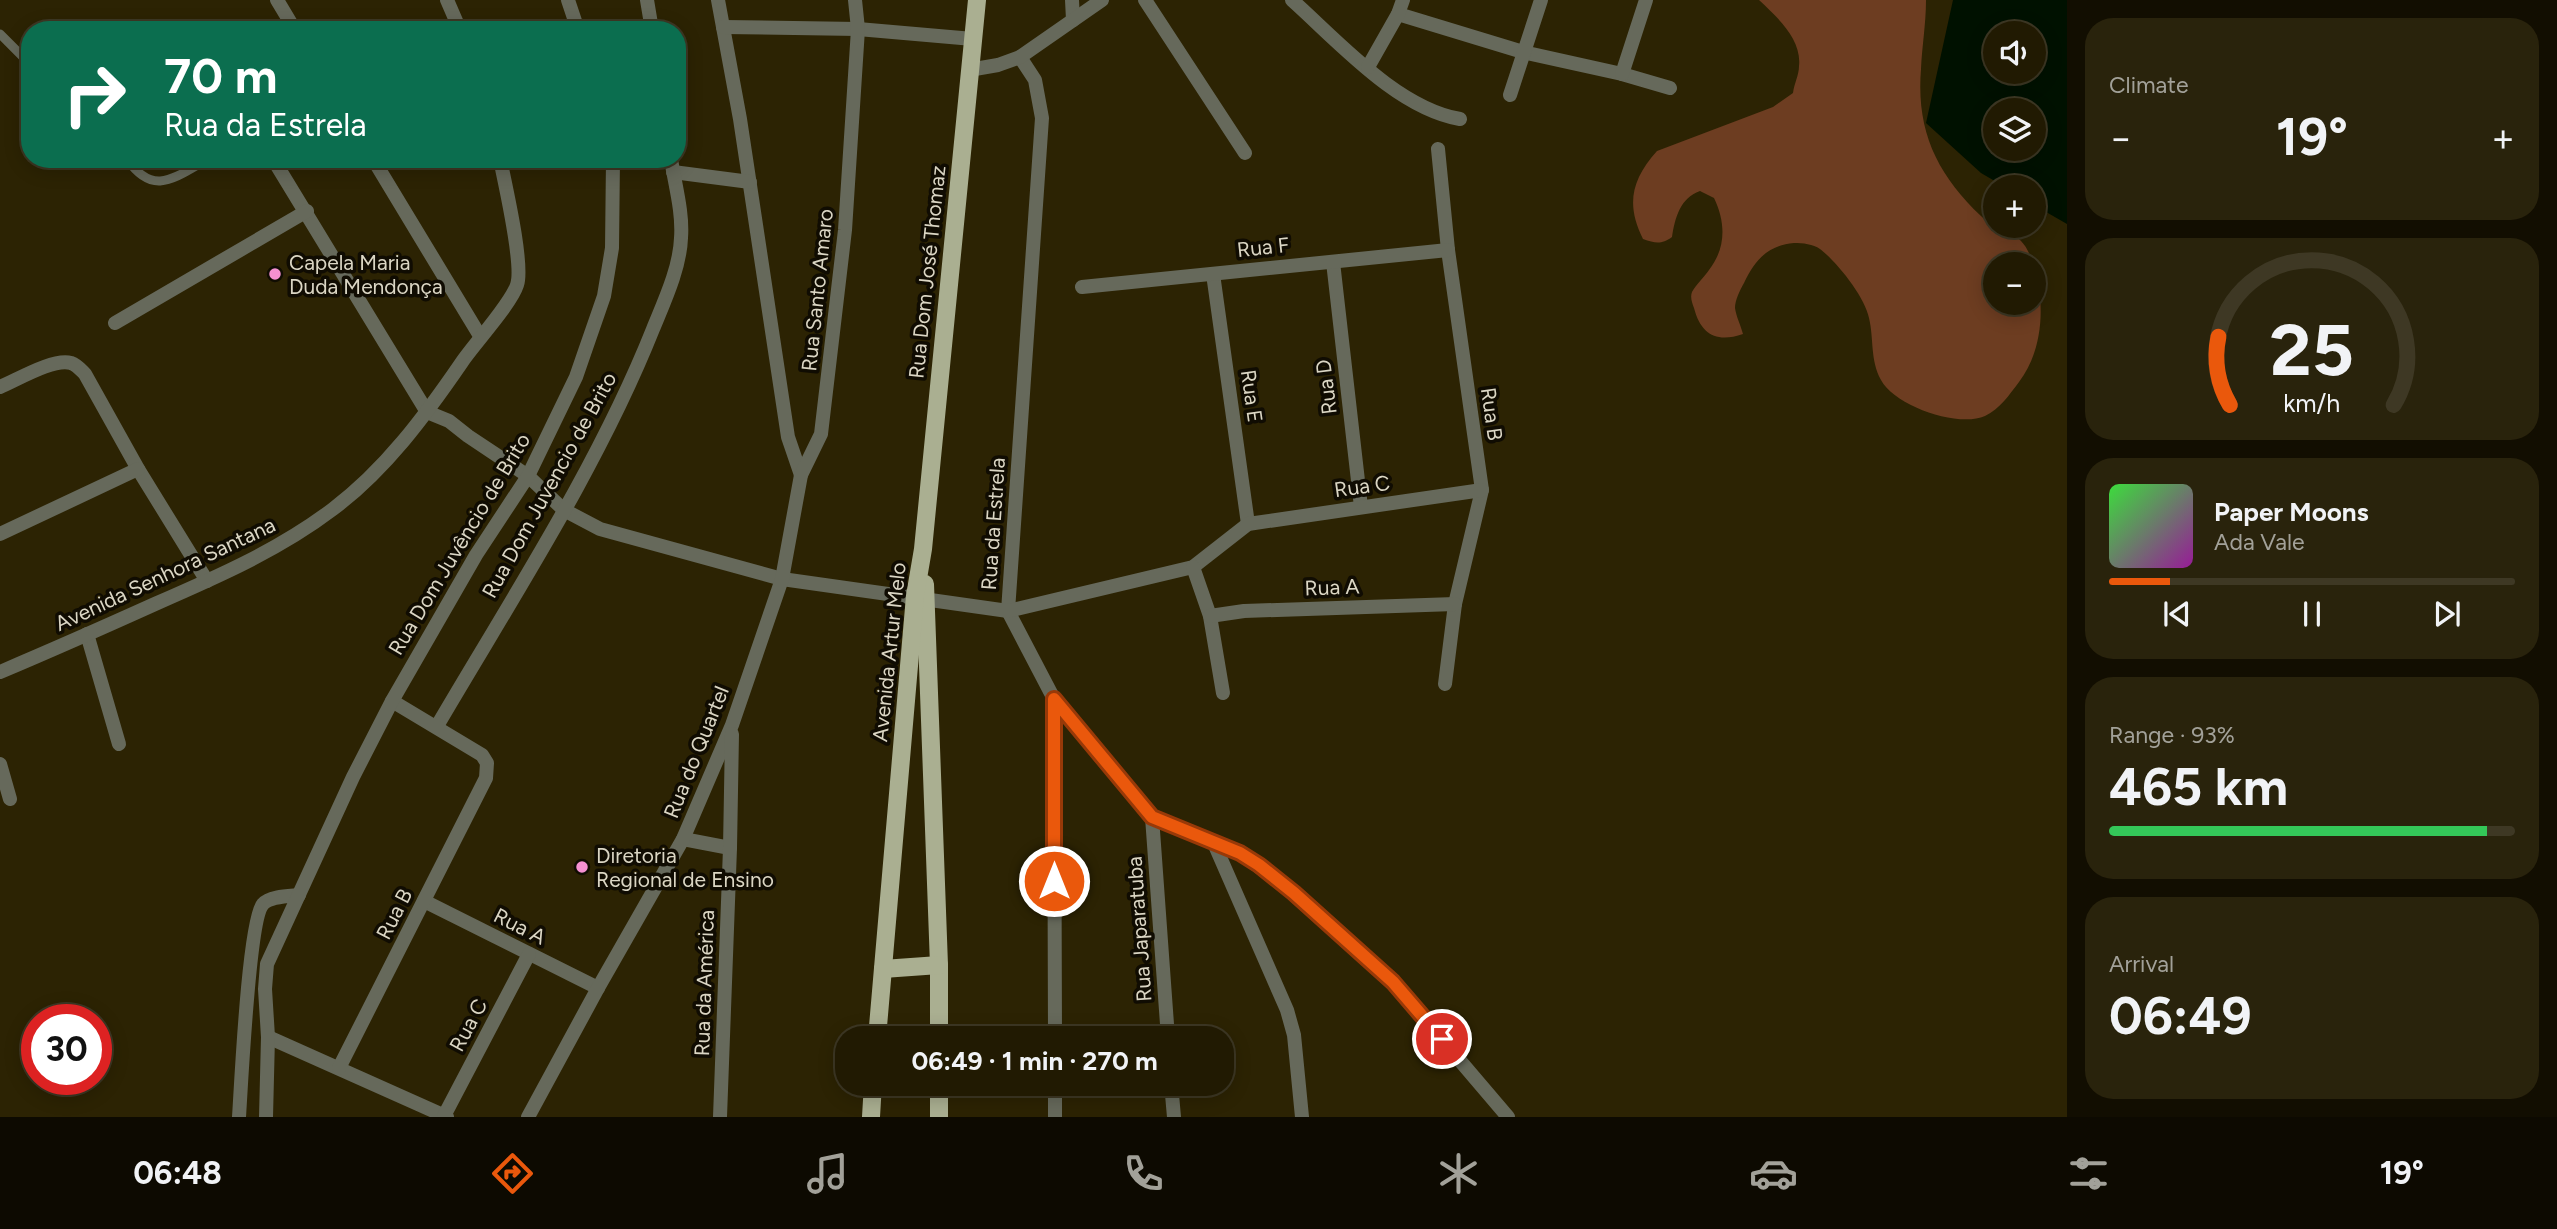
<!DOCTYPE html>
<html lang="en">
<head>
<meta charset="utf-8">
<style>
  body { margin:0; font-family:Figtree,sans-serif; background:#29230c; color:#f1f3f6; height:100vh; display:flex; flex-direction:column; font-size:26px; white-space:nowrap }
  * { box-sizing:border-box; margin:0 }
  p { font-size:23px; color:#a2a199 }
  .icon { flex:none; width:38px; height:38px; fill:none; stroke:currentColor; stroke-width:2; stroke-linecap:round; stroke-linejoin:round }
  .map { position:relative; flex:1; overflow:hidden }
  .drawer { display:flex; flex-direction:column; gap:18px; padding:18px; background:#120e01; width:490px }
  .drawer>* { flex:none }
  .banner { position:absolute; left:21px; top:21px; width:665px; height:147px; border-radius:28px; box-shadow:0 4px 18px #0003,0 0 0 2px #3e3824; background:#0b6e4f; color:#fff; overflow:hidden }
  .buttons { position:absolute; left:1983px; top:21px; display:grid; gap:14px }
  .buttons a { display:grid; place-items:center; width:63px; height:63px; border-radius:50%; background:#211a02; box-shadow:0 4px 18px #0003,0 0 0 2px #3e3824; font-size:35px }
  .speed { position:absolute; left:21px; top:1004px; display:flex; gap:14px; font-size:35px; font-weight:700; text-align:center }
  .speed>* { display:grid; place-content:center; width:91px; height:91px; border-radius:50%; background:#211a02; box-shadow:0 4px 18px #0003,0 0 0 2px #3e3824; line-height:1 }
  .speed .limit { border:10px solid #d22; background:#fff; color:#111 }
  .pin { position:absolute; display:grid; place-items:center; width:60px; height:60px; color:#fff; margin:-30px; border:4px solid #fff; border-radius:50%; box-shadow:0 2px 7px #0007 }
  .me { position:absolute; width:77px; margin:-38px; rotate:0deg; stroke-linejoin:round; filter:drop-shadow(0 0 5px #0008) }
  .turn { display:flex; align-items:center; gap:24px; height:147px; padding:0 28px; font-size:32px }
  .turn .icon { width:91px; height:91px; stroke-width:2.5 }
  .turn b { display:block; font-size:49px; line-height:60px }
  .big { font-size:52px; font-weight:700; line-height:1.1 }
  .drawer .tile { flex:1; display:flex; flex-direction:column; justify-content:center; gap:10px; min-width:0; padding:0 24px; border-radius:28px; background:#29230c }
  .drawer .dial { align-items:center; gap:0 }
  .dial svg { height:182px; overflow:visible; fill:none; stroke:#3e3824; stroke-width:7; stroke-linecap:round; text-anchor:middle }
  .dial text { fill:#f1f3f6; stroke:none }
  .song { display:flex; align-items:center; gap:21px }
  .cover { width:84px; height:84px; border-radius:10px; background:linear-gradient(135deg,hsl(120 70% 55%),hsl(300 70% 35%)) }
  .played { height:7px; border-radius:4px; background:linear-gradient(90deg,#ea580c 15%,#3e3824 15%) }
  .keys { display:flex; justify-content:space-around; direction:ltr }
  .heat { display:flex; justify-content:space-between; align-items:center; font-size:38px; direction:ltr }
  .charge { height:10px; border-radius:5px; background:linear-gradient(90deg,#34c759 93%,#3e3824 0) }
  .trip { position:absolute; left:835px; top:1026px; width:399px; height:70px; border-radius:28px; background:#211a02; box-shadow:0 4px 18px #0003,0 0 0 2px #3e3824; font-weight:700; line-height:70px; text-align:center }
  .menu { display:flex; height:112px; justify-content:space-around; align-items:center; background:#0d0a01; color:#a2a199 }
  .menu .icon { width:49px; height:49px }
  .menu .selected { color:#ea580c }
  .menu b { font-size:32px; color:#f1f3f6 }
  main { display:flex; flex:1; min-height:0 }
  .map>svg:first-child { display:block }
  .forest { fill:#6d3d21 }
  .water { fill:#010; fill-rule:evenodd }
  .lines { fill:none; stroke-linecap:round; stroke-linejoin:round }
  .service { stroke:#66695b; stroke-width:9 }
  .minor { stroke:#66695b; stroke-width:14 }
  .primary { stroke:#aaaf91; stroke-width:18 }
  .route-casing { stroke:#983908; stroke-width:18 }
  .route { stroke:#ea580c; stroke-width:12 }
  .poi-dot { fill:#f590d1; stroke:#100c02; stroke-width:2.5 }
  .labels { text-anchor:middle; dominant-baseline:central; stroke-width:7; stroke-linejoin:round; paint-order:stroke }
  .street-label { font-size:21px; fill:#dbd6c4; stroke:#100c02 }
  .poi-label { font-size:21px; fill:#dbd6c4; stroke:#100c02; text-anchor:start }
</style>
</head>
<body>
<main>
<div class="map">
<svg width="2067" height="1117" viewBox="0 0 2067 1117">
  <rect width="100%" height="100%" fill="#2c2303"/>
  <!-- forest -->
  <path class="forest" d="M 1759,0 L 1926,0 C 1926,24 1922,46 1921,69 C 1916,131 1937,174 1981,216 C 2004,239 2022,226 2033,264 L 1995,264 L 1995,303 L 2034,303 L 2034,265 C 2045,303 2044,349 2019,382 C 2009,395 2000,409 1985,416 C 1958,428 1895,406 1881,380 C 1870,360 1874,339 1869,318 C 1865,297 1837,262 1820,249 C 1813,244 1803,243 1794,243 C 1768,245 1755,260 1744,283 C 1740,290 1735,300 1735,308 C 1736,316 1741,326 1743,334 C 1717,343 1701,335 1694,308 C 1692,303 1690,297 1692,292 C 1696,285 1704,277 1709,270 C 1726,248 1726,223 1714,198 L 1700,191 C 1680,198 1675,218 1672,237 C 1661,245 1655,243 1643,239 C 1626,205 1631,180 1657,151 L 1773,107 L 1793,93 C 1794,84 1799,75 1799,66 C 1802,39 1777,17 1759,0 Z"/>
  <!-- water -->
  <path class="water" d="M 1953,0 L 2067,0 L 2067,224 L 2034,205 L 2034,187 L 2005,187 L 1981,173 L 1926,123 ZM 1995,33 L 2034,33 L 2034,72 L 1995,72 ZM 1995,110 L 2034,110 L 2034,149 L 1995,149 Z"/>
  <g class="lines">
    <!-- service -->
    <g class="service">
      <polyline points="0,34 30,64"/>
      <path d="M 127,159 C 153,197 174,178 208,159"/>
    </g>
    <!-- minor -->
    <g class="minor">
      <polyline points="277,0 295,30"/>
      <polyline points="447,0 460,30"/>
      <polyline points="568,0 578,30"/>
      <polyline points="647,0 652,30"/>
      <polyline points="718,0 740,119 788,437 801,475"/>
      <polyline points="1072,0 1073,20"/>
      <polyline points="1145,0 1245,153"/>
      <path d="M 1292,0 C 1339,42 1397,108 1460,119"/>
      <polyline points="1398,14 1523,52 1622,74 1670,88"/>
      <polyline points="723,27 858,29 973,39"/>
      <polyline points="1020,57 1035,80 1042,118 1008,611 1054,699 1152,817 1240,853 1294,893 1393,982 1508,1117"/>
      <polyline points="1368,67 1398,14 1403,0"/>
      <polyline points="969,70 998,65 1020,57 1102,0"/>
      <polyline points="1622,74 1646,0"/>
      <polyline points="1510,95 1541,0"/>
      <polyline points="1438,149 1448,250 1482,490 1455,604 1445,684"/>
      <polyline points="273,159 427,412"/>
      <polyline points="373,159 480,336"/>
      <polyline points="673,172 750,182"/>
      <polyline points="1333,262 1361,507"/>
      <polyline points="1213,274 1248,524"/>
      <polyline points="1082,287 1448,250"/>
      <polyline points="115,323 307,211"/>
      <path d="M 0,387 C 17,380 53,358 71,363 C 77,365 81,370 85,374 L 138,469 L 207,581"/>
      <polyline points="427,412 449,421 468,436 528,476 564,510 600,529 782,579 1008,611 1193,567 1248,524 1482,490"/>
      <polyline points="0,534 138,469"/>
      <polyline points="1193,567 1210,616 1223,693"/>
      <polyline points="1210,616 1244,611 1455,604"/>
      <polyline points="87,634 119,744"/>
      <path d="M 0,672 C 52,650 104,627 155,604 C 217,577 279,550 333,509 C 385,470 425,416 462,362 C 475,343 511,304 517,285 C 524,265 505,184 500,159"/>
      <polyline points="1054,699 1055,1038"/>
      <path d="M 437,726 C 512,598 598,467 653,329 C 664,302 680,268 681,238 C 683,212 675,185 671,159"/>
      <polyline points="0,764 10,799"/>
      <polyline points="1152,817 1168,1038"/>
      <polyline points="683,839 730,848"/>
      <polyline points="1213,841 1287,1010 1294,1035 1302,1117"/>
      <polyline points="424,901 598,988"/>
      <polyline points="268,1037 447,1117"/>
      <polyline points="339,1068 486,778 487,763 482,755 392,701"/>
      <polyline points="1055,1083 1055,1117"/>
      <polyline points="1171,1083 1174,1117"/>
      <polyline points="444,1116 529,954"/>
      <path d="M 239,1117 C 241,1087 249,919 263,904 C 270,896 289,896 299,895"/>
      <polyline points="266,1117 268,1037 265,989 267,964 353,777 392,701 476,555 528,476 576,377 604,296 612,248 613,159"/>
      <polyline points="528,1117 598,988 683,839 732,725 782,579 801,475 821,434 845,230 858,29 855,0"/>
      <polyline points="720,1117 730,848 732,734"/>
    </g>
    <!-- primary -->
    <g class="primary">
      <polyline points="925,584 939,965 939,1038"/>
      <polyline points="883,969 939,965"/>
      <polyline points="877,1038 915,596 923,549 977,0"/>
      <polyline points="939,1083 939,1117"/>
      <polyline points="871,1117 873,1083"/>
    </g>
  </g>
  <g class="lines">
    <!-- route casing -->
    <g class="route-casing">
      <polyline id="route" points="1054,881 1054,699 1152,817 1240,853 1259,865 1294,893 1393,982 1442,1039"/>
    </g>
    <!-- route -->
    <use href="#route" class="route"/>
  </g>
  <!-- markers -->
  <g class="poi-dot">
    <circle cx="275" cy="274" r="7"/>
    <circle cx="582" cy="867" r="7"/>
  </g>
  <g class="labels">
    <!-- street labels -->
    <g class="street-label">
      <text transform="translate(1263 247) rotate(-6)">Rua F</text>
      <text transform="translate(927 272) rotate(-84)">Rua Dom José Thomaz</text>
      <text transform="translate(817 290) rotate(-84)">Rua Santo Amaro</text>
      <text transform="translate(1326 387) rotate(-97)">Rua D</text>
      <text transform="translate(1252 396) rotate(82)">Rua E</text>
      <text transform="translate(1492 414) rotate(82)">Rua B</text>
      <text transform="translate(549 485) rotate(-61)">Rua Dom Juvencio de Brito</text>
      <text transform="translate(1362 486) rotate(-8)">Rua C</text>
      <text transform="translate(993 524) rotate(-86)">Rua da Estrela</text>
      <text transform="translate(459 544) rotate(-59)">Rua Dom Juvêncio de Brito</text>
      <text transform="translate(165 574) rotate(-25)">Avenida Senhora Santana</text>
      <text transform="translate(1332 587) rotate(-2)">Rua A</text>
      <text transform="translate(889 652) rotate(-84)">Avenida Artur Melo</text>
      <text transform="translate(696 752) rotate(-68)">Rua do Quartel</text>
      <text transform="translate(394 914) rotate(-63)">Rua B</text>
      <text transform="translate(520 926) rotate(27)">Rua A</text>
      <text transform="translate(1139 929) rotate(-94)">Rua Japaratuba</text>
      <text transform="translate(704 983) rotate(-88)">Rua da América</text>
      <text transform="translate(468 1025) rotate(-62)">Rua C</text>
    </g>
    <!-- poi labels -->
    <g class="poi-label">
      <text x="289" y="262">Capela Maria<tspan x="289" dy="24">Duda Mendonça</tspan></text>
      <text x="596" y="855">Diretoria<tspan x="596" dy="24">Regional de Ensino</tspan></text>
    </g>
  </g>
</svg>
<div class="buttons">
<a><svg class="icon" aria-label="sound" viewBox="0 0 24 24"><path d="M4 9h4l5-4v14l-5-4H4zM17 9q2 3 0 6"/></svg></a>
<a><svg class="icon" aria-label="layers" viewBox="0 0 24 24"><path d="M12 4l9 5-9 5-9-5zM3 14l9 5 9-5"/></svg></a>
<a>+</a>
<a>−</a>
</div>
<div class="speed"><div class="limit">30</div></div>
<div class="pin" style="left:1442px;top:1039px;background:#d93025"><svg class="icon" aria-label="arrive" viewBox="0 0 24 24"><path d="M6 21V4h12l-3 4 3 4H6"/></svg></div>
<svg class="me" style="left:1054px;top:881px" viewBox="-20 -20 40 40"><circle r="17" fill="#ea580c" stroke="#fff" stroke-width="3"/><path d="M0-11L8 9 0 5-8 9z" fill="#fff"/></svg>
<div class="trip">06:49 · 1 min · 270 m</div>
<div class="banner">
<div class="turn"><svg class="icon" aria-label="right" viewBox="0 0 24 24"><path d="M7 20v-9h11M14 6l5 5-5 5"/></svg><div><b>70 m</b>Rua da Estrela</div></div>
</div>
</div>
<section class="drawer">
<div class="tile"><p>Climate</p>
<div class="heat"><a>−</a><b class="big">19°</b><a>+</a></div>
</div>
<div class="tile dial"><svg viewBox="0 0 100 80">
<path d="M14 69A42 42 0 1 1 86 69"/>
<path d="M14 69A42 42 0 0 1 9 39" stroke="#ea580c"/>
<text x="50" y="56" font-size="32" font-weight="700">25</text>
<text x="50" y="72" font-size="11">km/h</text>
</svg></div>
<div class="tile">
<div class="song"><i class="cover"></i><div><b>Paper Moons</b><p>Ada Vale</p></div></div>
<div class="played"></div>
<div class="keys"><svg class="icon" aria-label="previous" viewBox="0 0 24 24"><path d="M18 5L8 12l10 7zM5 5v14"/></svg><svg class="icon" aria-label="pause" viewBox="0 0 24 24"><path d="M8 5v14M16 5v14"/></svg><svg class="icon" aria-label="next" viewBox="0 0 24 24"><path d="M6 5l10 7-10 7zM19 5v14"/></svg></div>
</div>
<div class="tile"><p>Range · 93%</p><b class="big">465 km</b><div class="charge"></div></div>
<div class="tile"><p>Arrival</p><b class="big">06:49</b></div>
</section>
</main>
<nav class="menu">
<b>06:48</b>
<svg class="icon selected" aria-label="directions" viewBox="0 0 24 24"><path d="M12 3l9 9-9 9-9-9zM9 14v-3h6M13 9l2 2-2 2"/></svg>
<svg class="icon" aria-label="music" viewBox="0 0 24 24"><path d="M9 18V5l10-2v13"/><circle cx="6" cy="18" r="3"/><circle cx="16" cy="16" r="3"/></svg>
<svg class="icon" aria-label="phone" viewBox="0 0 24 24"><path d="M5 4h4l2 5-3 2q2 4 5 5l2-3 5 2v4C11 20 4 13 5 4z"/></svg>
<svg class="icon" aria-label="climate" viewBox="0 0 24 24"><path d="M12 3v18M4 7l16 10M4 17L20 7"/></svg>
<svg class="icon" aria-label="car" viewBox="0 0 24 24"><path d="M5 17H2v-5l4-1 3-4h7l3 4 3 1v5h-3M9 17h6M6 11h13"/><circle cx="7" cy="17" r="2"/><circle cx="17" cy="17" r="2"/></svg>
<svg class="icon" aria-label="filters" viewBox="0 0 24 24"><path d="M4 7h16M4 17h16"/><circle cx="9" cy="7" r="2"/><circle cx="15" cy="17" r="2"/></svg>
<b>19°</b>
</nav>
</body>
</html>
